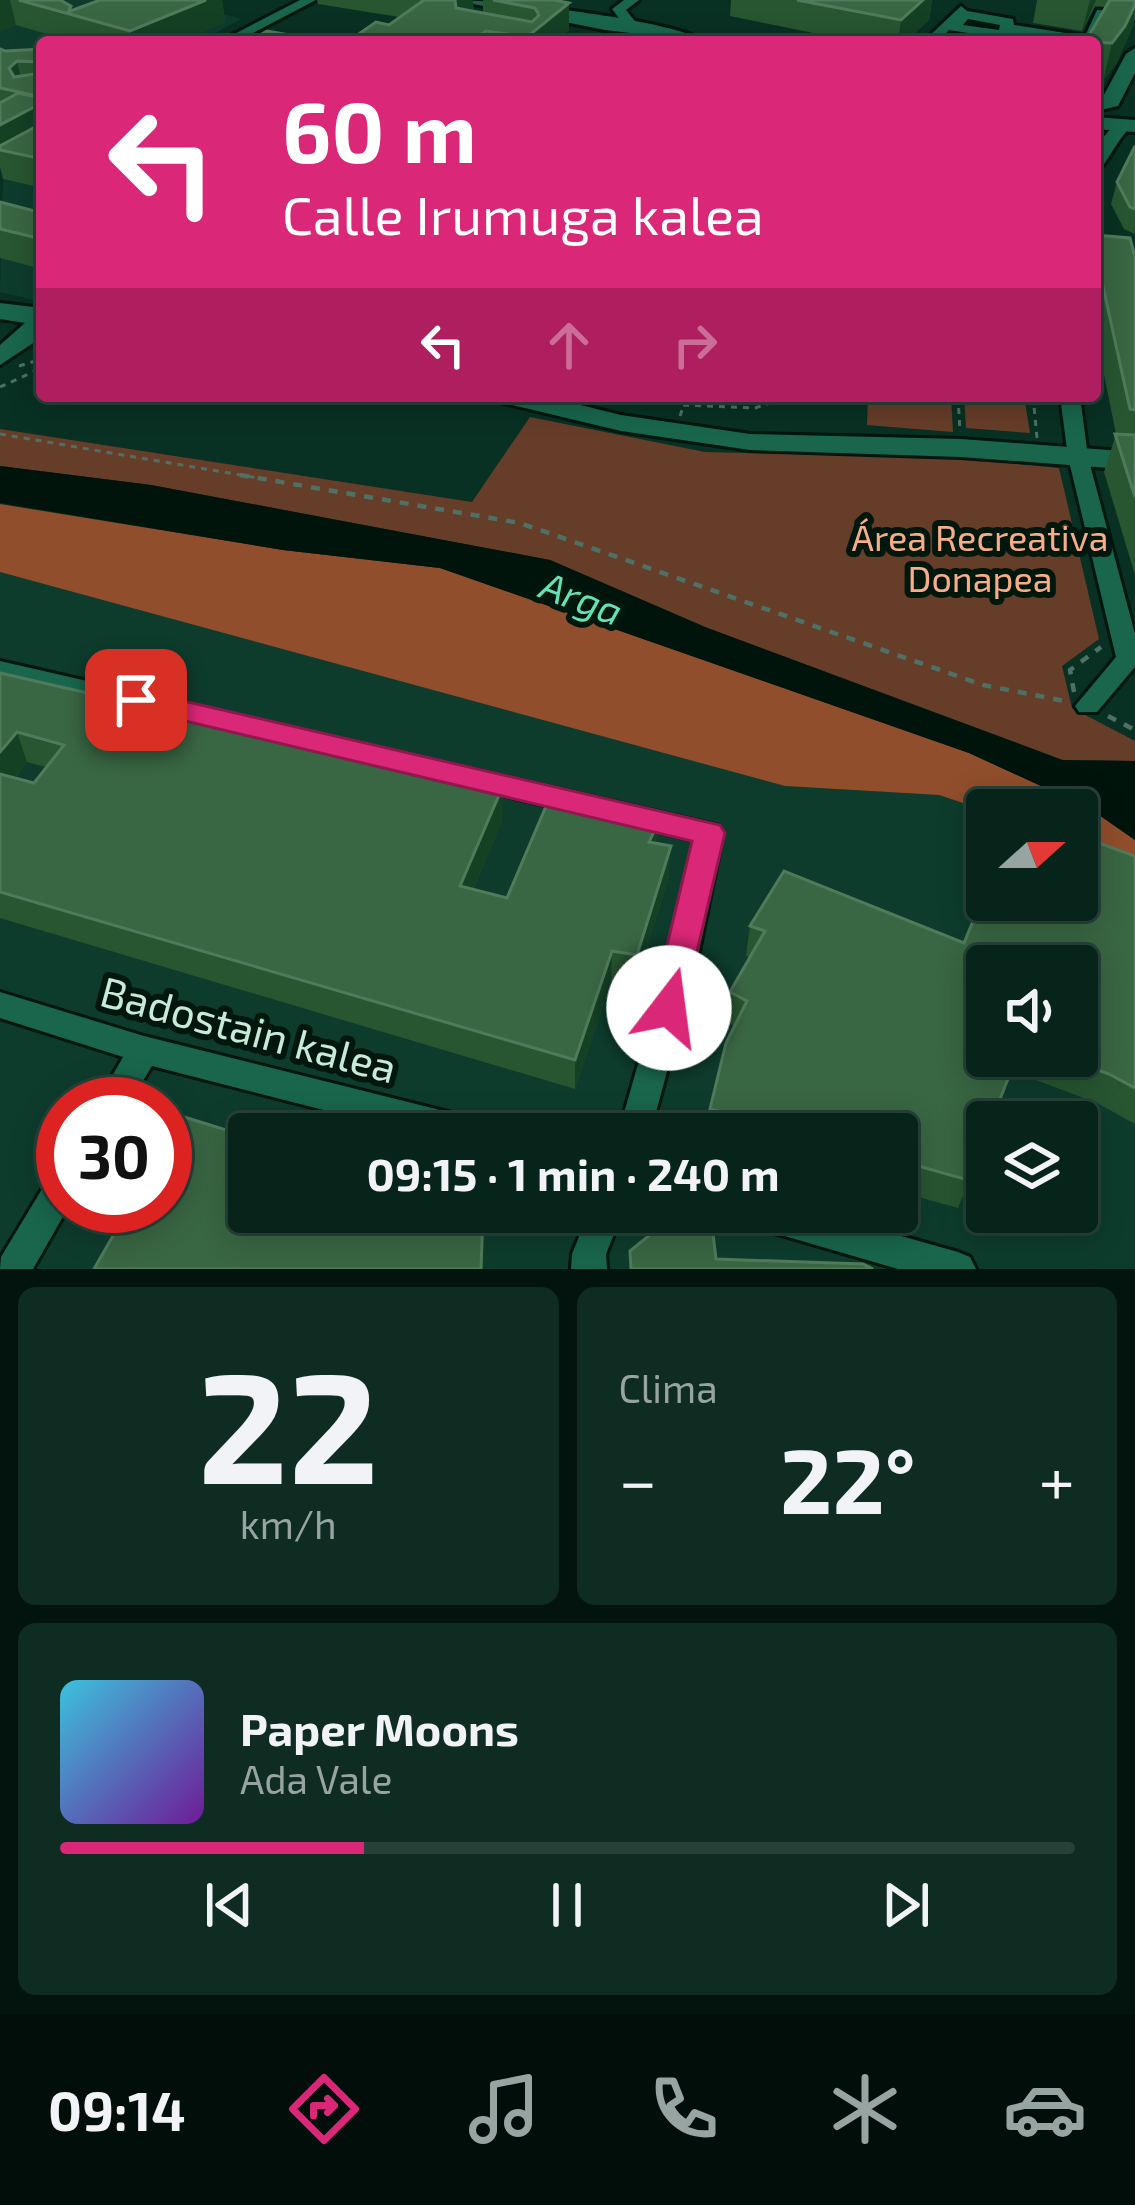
<!DOCTYPE html>
<html lang="es">
<head>
<meta charset="utf-8">
<style>
  body { margin:0; font-family:"Exo 2",sans-serif; background:#0f2c23; color:#f1f3f6; height:100vh; display:flex; flex-direction:column; font-size:45px; white-space:nowrap }
  * { box-sizing:border-box; margin:0 }
  p { font-size:39px; color:#98a4a2 }
  .icon { flex:none; width:66px; height:66px; fill:none; stroke:currentColor; stroke-width:2; stroke-linecap:round; stroke-linejoin:round }
  .map { position:relative; height:1269px; overflow:hidden }
  .sheet { display:flex; flex-direction:column; gap:18px; padding:18px; background:#03140e; flex:1 }
  .sheet>* { flex:none }
  .top-card { position:absolute; left:36px; top:36px; width:1065px; height:366px; border-radius:12px; box-shadow:0 6px 30px #0003,0 0 0 3px #274139; background:#db2777; color:#fff; overflow:hidden }
  .needle { width:78px; rotate:69deg }
  .buttons { position:absolute; left:966px; top:789px; display:grid; gap:24px }
  .buttons a { display:grid; place-items:center; width:132px; height:132px; border-radius:12px; background:#06241a; box-shadow:0 6px 30px #0003,0 0 0 3px #274139; font-size:60px }
  .speed { position:absolute; left:36px; top:1077px; display:flex; gap:24px; font-size:60px; font-weight:700; text-align:center }
  .speed>* { display:grid; place-content:center; width:156px; height:156px; border-radius:50%; background:#06241a; box-shadow:0 6px 30px #0003,0 0 0 3px #274139; line-height:1 }
  .speed .limit { border:18px solid #d22; background:#fff; color:#111 }
  .pin { position:absolute; display:grid; place-items:center; width:102px; height:102px; color:#fff; margin:-51px; border-radius:24px; box-shadow:0 6px 18px #0006 }
  .me { position:absolute; width:132px; margin:-66px; rotate:15deg; stroke-linejoin:round; filter:drop-shadow(0 0 9px #0008) }
  .turn { display:flex; align-items:center; gap:42px; height:252px; padding:0 48px; font-size:54px }
  .turn .icon { width:156px; height:156px; stroke-width:2.5 }
  .turn b { display:block; font-size:84px; line-height:102px }
  .lanes { display:flex; align-items:center; height:114px; padding:0 48px; background:#0003; justify-content:center; gap:60px; direction:ltr }
  .lanes .off { opacity:.35 }
  .big { font-size:90px; font-weight:700; line-height:1.1 }
  .sheet .tile { flex:1; display:flex; flex-direction:column; justify-content:center; gap:18px; min-width:0; padding:0 42px; border-radius:18px; background:#0f2c23 }
  .sheet .dial { align-items:center; gap:0 }
  .dial b { font-size:156px; line-height:1 }
  .song { display:flex; align-items:center; gap:36px }
  .cover { width:144px; height:144px; border-radius:18px; background:linear-gradient(135deg,hsl(190 70% 55%),hsl(280 70% 35%)) }
  .played { height:12px; border-radius:6px; background:linear-gradient(90deg,#db2777 30%,#274139 30%) }
  .keys { display:flex; justify-content:space-around; direction:ltr }
  .heat { display:flex; justify-content:space-between; align-items:center; font-size:66px; direction:ltr }
  .sheet .tiles { flex:1; display:grid; gap:18px; grid-template-columns:1fr 1fr }
  .tile:last-child { grid-column:span 2 }
  .trip { position:absolute; left:228px; top:1113px; width:690px; height:120px; border-radius:12px; background:#06241a; box-shadow:0 6px 30px #0003,0 0 0 3px #274139; font-weight:700; line-height:120px; text-align:center }
  .dock { display:flex; height:192px; justify-content:space-around; align-items:center; background:#020e0a; color:#98a4a2 }
  .dock .icon { width:84px; height:84px }
  .dock .active { color:#db2777 }
  .dock b { font-size:54px; color:#f1f3f6 }
  .map>svg:first-child { display:block }
  .built { fill:#0d3c2d; fill-rule:evenodd }
  .green { fill:#663d29 }
  .forest { fill:#904e2c }
  .water { fill:#00140b }
  .lines { fill:none; stroke-linecap:round; stroke-linejoin:round }
  .street-casing { stroke:#01160e; stroke-width:6 }
  .secondary-casing { stroke:#01160e; stroke-width:6 }
  .path-far1 { stroke:#4d7265; stroke-width:3; stroke-dasharray:6 6; stroke-linecap:butt }
  .path { stroke:#4d7265; stroke-width:4.5; stroke-dasharray:9 9; stroke-linecap:butt }
  .street { fill:#19664d; fill-rule:evenodd }
  .secondary { fill:#19664d; fill-rule:evenodd }
  .wall { fill:#285631; fill-rule:evenodd }
  .shaded-wall { fill:#144024 }
  .building { fill:#396643; stroke:#507b5b; stroke-width:3 }
  .route { fill:#db2777; stroke:#8e194d; stroke-width:3 }
  .labels { text-anchor:middle; dominant-baseline:central; stroke-width:12; stroke-linejoin:round; paint-order:stroke }
  .park-label { font-size:36px; fill:#f9ad87; stroke:#00170d }
  .water-label { font-size:39px; font-style:italic; fill:#64e2b5; stroke:#00170d }
  .near-street-label { font-size:42px; fill:#c8eadb; stroke:#00170d }
</style>
</head>
<body>
<div class="map">
<svg width="1135" height="1269" viewBox="0 0 1135 1269">
  <rect width="100%" height="100%" fill="#083023"/>
  <!-- built -->
  <g class="built">
    <polygon points="39,0 99,0 137,11 174,0 241,19 199,42 42,42 42,61 0,48 0,12"/>
    <polygon points="3,179 42,188 42,302 0,292"/>
    <path d="M 0,572 L 785,786 L 939,795 L 987,811 L 987,900 L 1077,900 L 1135,861 L 1135,1269 L 0,1269 ZM 987,966 L 1077,966 L 1077,1056 L 987,1056 ZM 63,1104 L 165,1104 L 165,1206 L 63,1206 ZM 987,1122 L 1077,1122 L 1077,1212 L 987,1212 ZM 249,1134 L 897,1134 L 897,1212 L 249,1212 Z"/>
  </g>
  <!-- green -->
  <g class="green">
    <polygon points="868,396 951,396 953,432 867,425"/>
    <polygon points="964,396 1024,396 1030,433 966,428"/>
    <polygon points="530,417 705,452 959,458 1059,468 1099,639 1062,666 1072,708 1135,741 1135,761 1063,760 705,627 550,560 151,485 0,466 0,429 472,502"/>
  </g>
  <!-- forest -->
  <polygon class="forest" points="0,504 283,550 440,568 969,753 1089,808 1135,840 1135,861 1077,840 1077,810 987,811 939,795 785,786 0,572"/>
  <!-- water -->
  <polygon class="water" points="0,466 151,485 550,560 705,627 1062,760 1135,761 1135,840 1089,808 969,753 440,568 283,550 0,503"/>
  <g class="lines">
    <!-- street casing -->
    <g class="street-casing">
      <g id="street">
        <polygon points="300,0 316,0 236,42 219,42"/>
        <polygon points="624,0 639,0 626,10 638,25 636,28 626,28 612,9"/>
        <path d="M 961,6 L 967,11 L 1013,19 L 1014,25 L 1085,36 L 1097,10 L 1135,12 L 1135,20 L 1107,17 L 1095,42 L 1013,33 L 1006,39 L 949,30 L 938,42 L 923,42 ZM 968,19 L 1000,25 L 999,30 L 963,25 Z"/>
        <path d="M 1118,124 L 1131,127 C 1116,140 1107,166 1095,173 C 1095,151 1099,136 1118,124 Z"/>
        <polygon points="1060,396 1080,396 1088,457 1135,634 1135,667 1097,712 1079,712 1075,706 1116,657 1068,457"/>
        <polygon points="0,661 719,826 723,833 696,966 650,1134 618,1134 666,966 694,840 0,677"/>
        <polygon points="0,992 144,1036 476,1119 488,1123 492,1134 417,1134 152,1066 129,1104 96,1104 123,1057 0,1018"/>
        <polygon points="63,1169 63,1206 69,1206 33,1269 0,1269 1,1257 51,1174"/>
        <polygon points="589,1212 623,1212 606,1254 607,1269 571,1269 572,1254"/>
        <polygon points="740,1212 816,1212 958,1252 970,1257 976,1269 898,1269 757,1228 745,1224"/>
      </g>
    </g>
    <!-- secondary casing -->
    <g class="secondary-casing">
      <g id="secondary">
        <path d="M 454,0 C 499,0 676,20 706,42 L 605,30 Z"/>
        <polygon points="1135,48 1135,73 1118,106 1101,110 1098,106 1126,54"/>
        <polygon points="1095,117 1135,120 1135,132 1095,129"/>
        <polygon points="0,303 42,308 41,338 0,365 0,345 25,323 0,319"/>
        <polygon points="496,396 544,396 621,415 750,434 961,439 1135,452 1135,470 961,457 750,450 621,431 500,402"/>
      </g>
    </g>
    <!-- path-far1 -->
    <g class="path-far1">
      <polyline points="19,366 42,359"/>
      <polyline points="0,387 42,368"/>
      <polyline points="958,396 960,432"/>
      <polyline points="1033,396 1037,438"/>
      <polyline points="683,405 755,408 791,396"/>
      <polyline points="680,416 687,396"/>
      <polyline points="0,434 258,478"/>
    </g>
    <!-- path -->
    <g class="path">
      <polyline points="240,475 520,523 983,685 1070,702"/>
      <polyline points="1074,692 1070,670 1101,647"/>
      <polyline points="1108,716 1135,730"/>
    </g>
    <!-- street -->
    <use href="#street" class="street"/>
    <!-- secondary -->
    <use href="#secondary" class="secondary"/>
  </g>
  <!-- wall -->
  <g class="wall">
    <polygon points="0,0 60,0 71,6 72,11 100,0 222,0 225,22 178,42 74,42 16,25 0,31"/>
    <polygon points="317,0 473,0 472,11 483,13 483,0 554,0 569,30 555,42 347,42 389,25 399,17 318,4"/>
    <polygon points="731,0 932,0 929,20 905,42 857,42 730,16"/>
    <polygon points="1037,0 1135,0 1134,24 1116,64 1103,81 1095,81 1095,42 1105,7 1095,6 1082,31 1033,23"/>
    <polygon points="0,49 5,51 42,49 42,188 3,179 0,167"/>
    <polygon points="1135,146 1135,234 1124,229 1111,204 1117,182"/>
    <polygon points="0,202 42,213 42,269 0,258"/>
    <polygon points="1095,235 1135,257 1135,575 1104,472 1116,434 1095,330"/>
    <path d="M 0,673 L 503,818 L 473,890 L 507,898 L 657,844 L 669,876 L 635,985 L 611,981 L 575,1089 L 0,918 ZM 27,762 L 46,767 L 34,783 L 15,778 Z"/>
    <path d="M 1135,856 L 1135,1124 L 1097,1103 L 1012,1071 L 958,1208 L 897,1191 L 897,1134 L 707,1134 L 710,1109 L 734,1026 L 726,1022 L 730,992 L 750,957 L 746,956 L 750,926 L 964,943 ZM 1077,966 L 1077,1056 L 987,1056 Z"/>
  </g>
  <!-- shaded-wall -->
  <g class="shaded-wall">
    <polygon points="0,0 10,0 16,25 0,31"/>
    <polygon points="192,0 222,0 225,22 178,42 133,42 130,31"/>
    <polygon points="455,0 473,0 474,10 456,24"/>
    <polygon points="923,0 932,0 929,20 905,42 898,42 901,20"/>
    <polygon points="1090,0 1096,0 1082,31"/>
    <polygon points="569,3 569,30 555,42 527,42 527,37"/>
    <polygon points="1135,5 1134,24 1116,64 1103,81 1112,43"/>
    <polygon points="486,31 486,42 470,42"/>
    <polygon points="17,61 22,82 14,89 9,68"/>
    <polygon points="36,106 42,132 0,150 0,125"/>
    <polygon points="17,732 27,762 0,797 0,752"/>
    <polygon points="502,788 503,818 462,916 460,886"/>
    <polygon points="658,823 656,853 649,842"/>
    <polygon points="671,846 669,876 635,985 637,955"/>
    <polygon points="612,951 611,981 575,1089 575,1060"/>
    <polygon points="483,1212 485,1238 484,1269 481,1269"/>
  </g>
  <!-- building -->
  <g class="building">
    <polygon points="19,0 60,0 71,6 68,12 100,0 206,0 130,31"/>
    <polygon points="424,0 455,0 456,8 532,22 539,15 535,8 493,0 554,0 569,3 527,37 486,31 470,42 347,42 376,22 389,25"/>
    <polygon points="797,0 923,0 901,20"/>
    <polygon points="1110,0 1135,0 1135,5 1125,26 1112,43 1085,42"/>
    <polygon points="267,31 328,42 248,42"/>
    <polygon points="968,35 989,38 986,42 963,42"/>
    <polygon points="755,38 775,42 751,42"/>
    <polygon points="0,49 5,51 42,49 42,66 40,62 17,61 9,68 14,77 42,73 42,97 0,88"/>
    <polygon points="18,93 42,98 42,159 0,150 0,146 37,126 36,106 0,125 0,103"/>
    <polygon points="1135,146 1135,209 1130,207 1117,182"/>
    <polygon points="0,202 42,213 42,239 0,229"/>
    <polygon points="1095,235 1130,238 1135,257 1135,410 1130,409 1095,250"/>
    <polygon points="1115,434 1135,435 1135,497"/>
    <polygon points="0,673 502,788 460,886 507,898 547,804 658,823 649,842 671,846 637,955 612,951 575,1060 0,892 0,774 34,783 64,745 17,732 0,752"/>
    <polygon points="1077,835 1135,856 1135,1088 1109,1074 1061,1056 1077,1056 1077,966 987,966 987,1056 1017,1056 991,1122 987,1122 987,1131 968,1180 897,1160 897,1134 801,1134 710,1109 726,1043 747,1001 730,992 765,931 750,926 784,871 964,943 987,887 987,900 1077,900"/>
    <polygon points="181,1116 249,1137 249,1212 483,1212 481,1269 94,1269 130,1206 165,1206 165,1144"/>
    <polygon points="678,1212 711,1217 716,1259 863,1264 873,1269 631,1269 630,1251"/>
  </g>
  <!-- route -->
  <polygon class="route" points="136,690 720,825 725,833 681,1019 669,1023 657,1019 652,1008 692,841 126,707 126,693"/>
  <g class="labels">
    <!-- park labels -->
    <g class="park-label">
      <text x="980" y="536">Área Recreativa<tspan x="980" dy="41">Donapea</tspan></text>
    </g>
    <!-- water labels -->
    <g class="water-label">
      <text transform="translate(582 597) rotate(21)">Arga</text>
    </g>
    <!-- near-street labels -->
    <g class="near-street-label">
      <text transform="translate(249 1028) rotate(15)">Badostain kalea</text>
    </g>
  </g>
</svg>
<div class="buttons">
<a><svg class="needle" viewBox="-14 -14 28 28"><path d="M0-13l5 13h-10z" fill="#e53935"/><path d="M0 13l5-13h-10z" fill="#98a4a2"/></svg></a>
<a><svg class="icon" aria-label="sound" viewBox="0 0 24 24"><path d="M4 9h4l5-4v14l-5-4H4zM17 9q2 3 0 6"/></svg></a>
<a><svg class="icon" aria-label="layers" viewBox="0 0 24 24"><path d="M12 4l9 5-9 5-9-5zM3 14l9 5 9-5"/></svg></a>
</div>
<div class="speed"><div class="limit">30</div></div>
<div class="pin" style="left:136px;top:700px;background:#d93025"><svg class="icon" aria-label="arrive" viewBox="0 0 24 24"><path d="M6 21V4h12l-3 4 3 4H6"/></svg></div>
<svg class="me" style="left:669px;top:1008px" viewBox="-20 -20 40 40"><circle r="19" fill="#fff"/><path d="M0-13L10 11 0 6-10 11z" fill="#db2777"/></svg>
<div class="trip">09:15 · 1 min · 240 m</div>
<div class="top-card">
<div class="turn"><svg class="icon" aria-label="left" viewBox="0 0 24 24"><path d="M17 20v-9H6M10 6l-5 5 5 5"/></svg><div><b>60 m</b>Calle Irumuga kalea</div></div>
<div class="lanes"><svg class="icon" aria-label="left" viewBox="0 0 24 24"><path d="M17 20v-9H6M10 6l-5 5 5 5"/></svg><svg class="icon off" aria-label="ahead" viewBox="0 0 24 24"><path d="M12 20V5M6 11l6-6 6 6"/></svg><svg class="icon off" aria-label="right" viewBox="0 0 24 24"><path d="M7 20v-9h11M14 6l5 5-5 5"/></svg></div>
</div>
</div>
<section class="sheet">
<div class="tiles">
<div class="tile dial"><b>22</b><p>km/h</p></div>
<div class="tile"><p>Clima</p>
<div class="heat"><a>−</a><b class="big">22°</b><a>+</a></div>
</div>
<div class="tile">
<div class="song"><i class="cover"></i><div><b>Paper Moons</b><p>Ada Vale</p></div></div>
<div class="played"></div>
<div class="keys"><svg class="icon" aria-label="previous" viewBox="0 0 24 24"><path d="M18 5L8 12l10 7zM5 5v14"/></svg><svg class="icon" aria-label="pause" viewBox="0 0 24 24"><path d="M8 5v14M16 5v14"/></svg><svg class="icon" aria-label="next" viewBox="0 0 24 24"><path d="M6 5l10 7-10 7zM19 5v14"/></svg></div>
</div>
</div>
</section>
<nav class="dock">
<b>09:14</b>
<svg class="icon active" aria-label="directions" viewBox="0 0 24 24"><path d="M12 3l9 9-9 9-9-9zM9 14v-3h6M13 9l2 2-2 2"/></svg>
<svg class="icon" aria-label="music" viewBox="0 0 24 24"><path d="M9 18V5l10-2v13"/><circle cx="6" cy="18" r="3"/><circle cx="16" cy="16" r="3"/></svg>
<svg class="icon" aria-label="phone" viewBox="0 0 24 24"><path d="M5 4h4l2 5-3 2q2 4 5 5l2-3 5 2v4C11 20 4 13 5 4z"/></svg>
<svg class="icon" aria-label="climate" viewBox="0 0 24 24"><path d="M12 3v18M4 7l16 10M4 17L20 7"/></svg>
<svg class="icon" aria-label="car" viewBox="0 0 24 24"><path d="M5 17H2v-5l4-1 3-4h7l3 4 3 1v5h-3M9 17h6M6 11h13"/><circle cx="7" cy="17" r="2"/><circle cx="17" cy="17" r="2"/></svg>
</nav>
</body>
</html>
